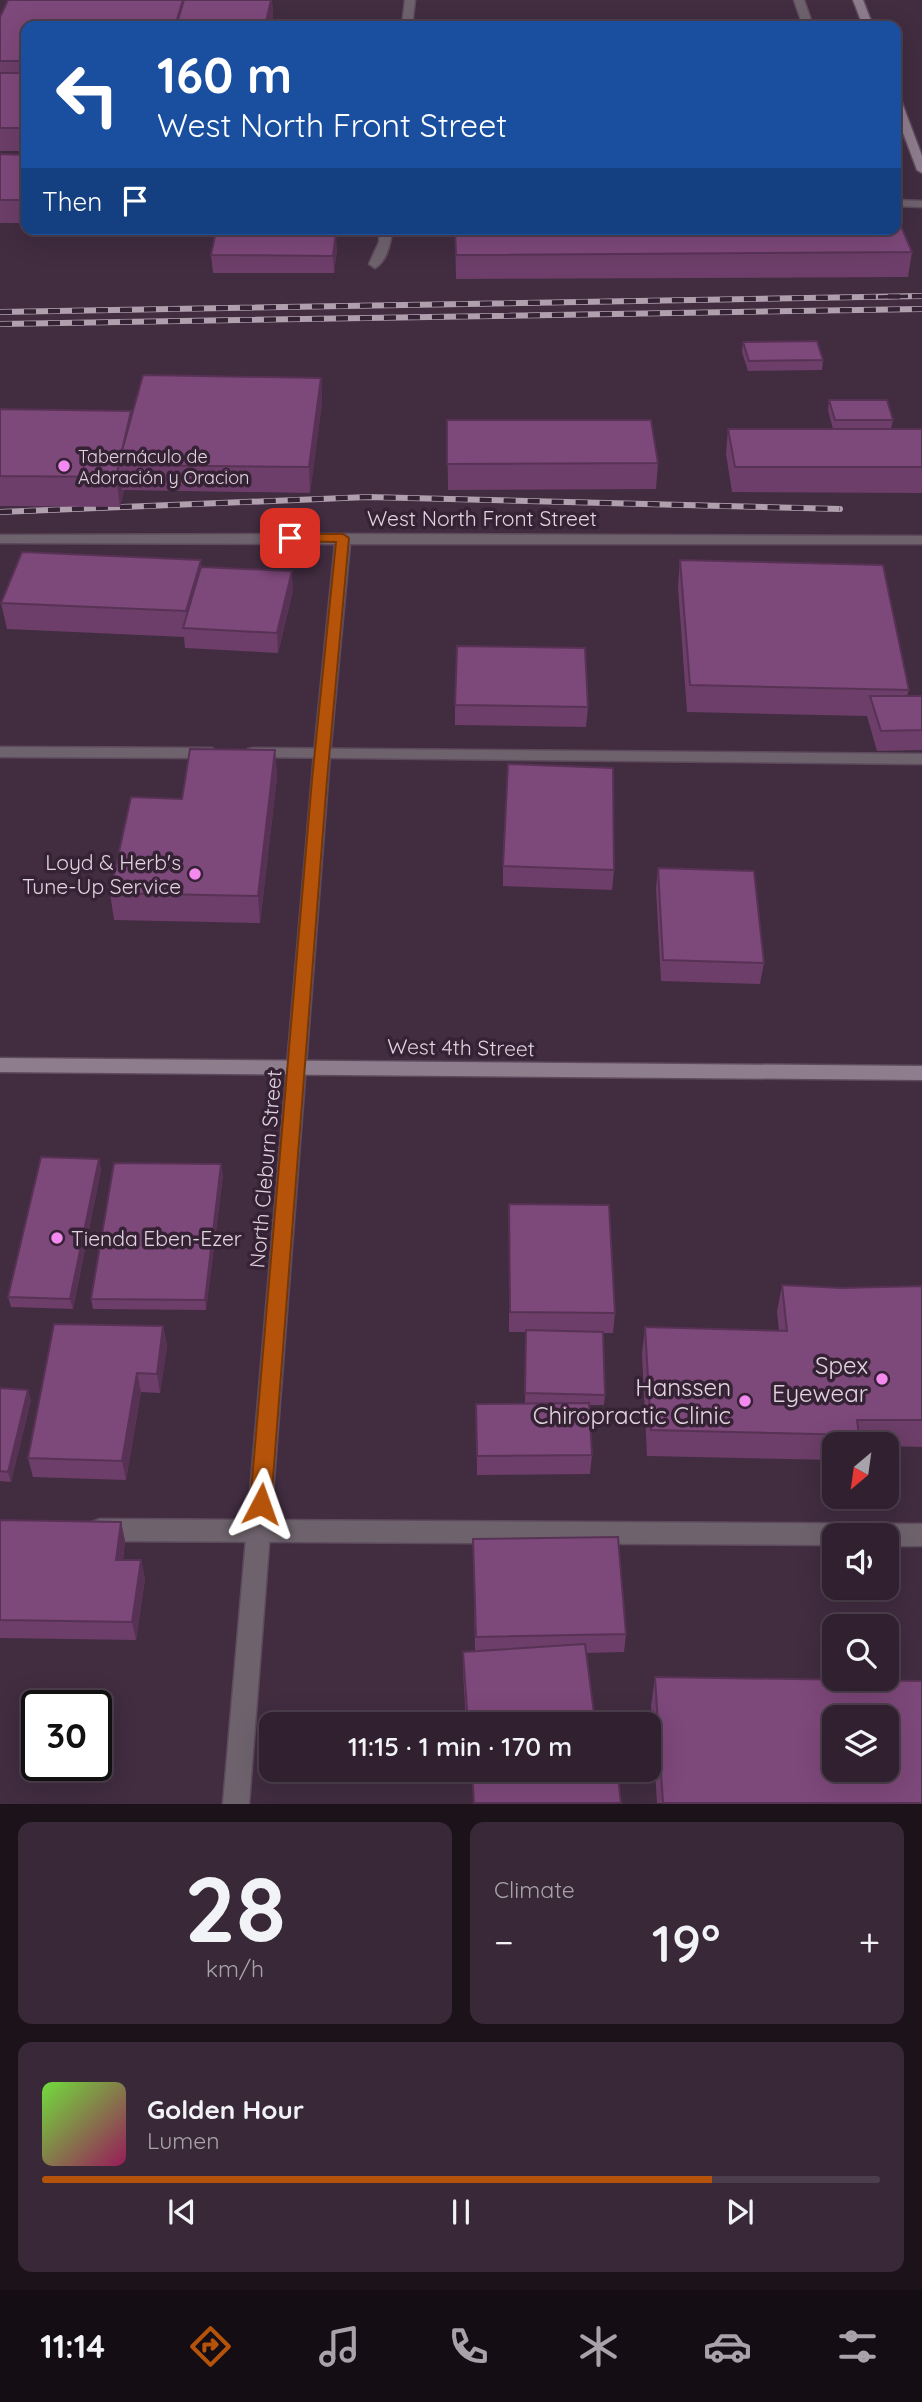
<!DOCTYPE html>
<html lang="en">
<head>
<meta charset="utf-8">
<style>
  body { margin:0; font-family:Quicksand,sans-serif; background:#392938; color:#f1f3f6; height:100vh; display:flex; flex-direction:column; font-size:26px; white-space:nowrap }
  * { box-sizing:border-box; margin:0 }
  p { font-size:23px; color:#a8a3ab }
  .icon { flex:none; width:38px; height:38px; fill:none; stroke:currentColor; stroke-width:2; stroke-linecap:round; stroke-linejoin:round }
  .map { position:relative; height:1804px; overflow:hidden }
  .sheet { display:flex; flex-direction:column; gap:18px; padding:18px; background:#1b121a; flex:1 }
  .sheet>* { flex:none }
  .top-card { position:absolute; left:21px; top:21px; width:880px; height:214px; border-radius:14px; box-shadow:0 7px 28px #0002,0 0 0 2px #4c3e4c; background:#1a4fa0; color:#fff; overflow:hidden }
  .needle { width:46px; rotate:209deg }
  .controls { position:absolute; left:822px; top:1432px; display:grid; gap:14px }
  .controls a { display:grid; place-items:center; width:77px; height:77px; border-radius:14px; background:#312130; box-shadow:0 7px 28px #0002,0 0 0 2px #4c3e4c; font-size:35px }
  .speed { position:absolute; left:21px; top:1690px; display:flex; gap:14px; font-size:35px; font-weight:700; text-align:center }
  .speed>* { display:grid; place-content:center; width:91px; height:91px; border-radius:50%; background:#312130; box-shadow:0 7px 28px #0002,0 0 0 2px #4c3e4c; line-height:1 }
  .speed .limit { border:4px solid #111; border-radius:10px; background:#fff; color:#111 }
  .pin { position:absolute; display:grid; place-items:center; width:60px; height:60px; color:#fff; margin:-30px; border-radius:14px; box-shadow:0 4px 10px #0006 }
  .me { position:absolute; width:77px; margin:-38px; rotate:4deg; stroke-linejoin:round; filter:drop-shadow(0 0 5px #0008) }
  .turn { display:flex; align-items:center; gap:24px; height:147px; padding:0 21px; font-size:32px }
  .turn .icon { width:91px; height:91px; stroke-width:2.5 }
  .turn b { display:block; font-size:49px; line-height:60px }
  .then { display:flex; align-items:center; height:66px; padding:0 21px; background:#0003; gap:14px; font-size:26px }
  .big { font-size:52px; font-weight:600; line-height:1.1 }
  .sheet .widget { flex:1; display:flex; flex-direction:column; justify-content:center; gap:10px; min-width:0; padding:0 24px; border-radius:14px; background:#392938 }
  .sheet .dial { align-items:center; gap:0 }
  .dial b { font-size:91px; line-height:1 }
  .song { display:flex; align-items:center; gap:21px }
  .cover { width:84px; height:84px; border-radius:10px; background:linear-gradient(135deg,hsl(100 70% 55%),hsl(330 70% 35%)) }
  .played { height:7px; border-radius:4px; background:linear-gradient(90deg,#b45309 80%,#4c3e4c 80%) }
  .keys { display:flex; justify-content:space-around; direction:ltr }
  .heat { display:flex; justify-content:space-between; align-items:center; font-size:38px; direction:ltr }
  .sheet .tiles { flex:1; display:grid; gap:18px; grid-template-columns:1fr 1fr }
  .widget:last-child { grid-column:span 2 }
  .trip { position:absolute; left:259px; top:1712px; width:402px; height:70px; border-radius:14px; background:#312130; box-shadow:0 7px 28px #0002,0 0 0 2px #4c3e4c; font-weight:600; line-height:70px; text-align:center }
  .dock { display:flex; height:112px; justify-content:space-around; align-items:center; background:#140d13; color:#a8a3ab }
  .dock .icon { width:49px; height:49px }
  .dock .selected { color:#b45309 }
  .dock b { font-size:32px; color:#f1f3f6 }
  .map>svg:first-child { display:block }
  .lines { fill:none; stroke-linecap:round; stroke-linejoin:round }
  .lane-casing { stroke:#5e4a5d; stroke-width:3 }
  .street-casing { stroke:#5e4a5d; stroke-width:3 }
  .secondary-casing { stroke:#5e4a5d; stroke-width:3 }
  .lane { fill:#6e636d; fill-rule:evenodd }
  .street { fill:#6e636d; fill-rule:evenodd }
  .secondary { fill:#8e7d8d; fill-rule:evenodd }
  .rail-far1-casing { stroke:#b0a0ae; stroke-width:5 }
  .rail-casing { stroke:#b0a0ae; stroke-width:6 }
  .rail-far1 { stroke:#362235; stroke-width:3.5; stroke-dasharray:10; stroke-linecap:butt }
  .rail { stroke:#362235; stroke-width:4.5; stroke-dasharray:12; stroke-linecap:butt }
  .wall { fill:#6c3e69 }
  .shaded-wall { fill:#583255 }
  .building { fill:#7d487a; stroke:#583255; stroke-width:2; fill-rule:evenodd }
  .route { fill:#b45309; stroke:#753606; stroke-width:2 }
  .poi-dot { fill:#f489f0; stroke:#362235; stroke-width:2.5 }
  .labels { text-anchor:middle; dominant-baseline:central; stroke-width:7; stroke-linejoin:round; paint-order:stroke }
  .far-poi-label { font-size:18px; fill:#e1d3df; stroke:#362235; text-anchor:start }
  .street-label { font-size:21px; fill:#e1d3df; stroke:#362235 }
  .poi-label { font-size:21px; fill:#e1d3df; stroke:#362235; text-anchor:end }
  .near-poi-label { font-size:24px; fill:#e1d3df; stroke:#362235; text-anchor:end }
</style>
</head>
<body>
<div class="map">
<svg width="922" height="1804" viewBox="0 0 922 1804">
  <rect width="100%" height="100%" fill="#412c40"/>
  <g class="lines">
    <!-- lane casing -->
    <g class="lane-casing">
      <g id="lane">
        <polygon points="794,0 804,0 813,26 803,26"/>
        <polygon points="0,747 212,748 220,753 212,758 0,757"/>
        <polygon points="254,748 922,754 922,764 248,757 246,753 248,749"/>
        <polygon points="100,1519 922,1524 922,1546 887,1546 887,1535 835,1535 835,1545 100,1541 92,1538 88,1530 92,1522"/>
      </g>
    </g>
    <!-- street casing -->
    <g class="street-casing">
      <g id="street">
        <polygon points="405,0 415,0 412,26 402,26"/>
        <polygon points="896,200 922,201 922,207 896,206"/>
        <path d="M 380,229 L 392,229 C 391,242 387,261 375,268 L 369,264 L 379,242 Z"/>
        <polygon points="343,534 922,536 922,544 350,544 330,754 249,1804 223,1804 314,754 335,544 0,543 0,535"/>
      </g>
    </g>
    <!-- secondary casing -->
    <g class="secondary-casing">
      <g id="secondary">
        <polygon points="853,0 863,0 873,26 863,26"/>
        <polygon points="896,97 901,100 922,156 922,173 917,170 896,114"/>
        <polygon points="0,1058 922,1066 922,1080 0,1072"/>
      </g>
    </g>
    <!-- lane -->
    <use href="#lane" class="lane"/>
    <!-- street -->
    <use href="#street" class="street"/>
    <!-- secondary -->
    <use href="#secondary" class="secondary"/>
    <!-- rail-far1 casing -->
    <g class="rail-far1-casing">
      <polyline id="rail-far1" points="878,297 922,296"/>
    </g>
    <!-- rail casing -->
    <g class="rail-casing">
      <g id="rail">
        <polyline points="0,312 922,296"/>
        <polyline points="0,324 922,309"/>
        <polyline points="0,512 368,497 840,509"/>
      </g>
    </g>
    <!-- rail-far1 -->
    <use href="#rail-far1" class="rail-far1"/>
    <!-- rail -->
    <use href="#rail" class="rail"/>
  </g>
  <!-- wall -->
  <g class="wall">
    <polygon points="272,0 273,19 26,26 26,151 0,151 0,17"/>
    <polygon points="0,154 26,155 26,223 0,223"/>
    <polygon points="455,229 912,252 908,277 456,279"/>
    <polygon points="337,249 334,273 213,273 211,255"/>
    <polygon points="743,342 823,360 822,370 748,371 742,352"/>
    <polygon points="321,378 322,403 310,493 124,490 120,507 0,506 0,409 131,416"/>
    <polygon points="829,400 893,420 891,429 922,429 922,493 732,492 726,454 728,429 833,429 828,410"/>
    <polygon points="447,420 658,463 656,489 448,490"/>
    <polygon points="201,560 201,567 293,591 278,653 185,648 184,637 7,629 1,603"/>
    <polygon points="680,560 909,690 907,696 922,696 922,750 877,751 867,716 687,712 678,587"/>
    <polygon points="455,705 588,707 586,727 455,725"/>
    <polygon points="275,750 277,777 260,923 114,920 110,893 182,799"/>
    <polygon points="503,866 614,870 612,890 503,886"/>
    <polygon points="658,868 764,963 760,984 661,981 656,888"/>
    <polygon points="99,1159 101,1170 73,1309 11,1307 8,1297"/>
    <polygon points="223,1175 206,1310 93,1309 91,1299"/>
    <polygon points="509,1204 615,1313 613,1333 603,1333 605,1395 604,1405 589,1405 592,1455 590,1474 477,1475 476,1404 525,1404 526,1332 509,1332"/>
    <polygon points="782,1285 841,1288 922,1286 922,1447 887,1446 887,1444 835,1444 835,1460 647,1456 642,1354 645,1327 779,1331 777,1312"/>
    <polygon points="163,1326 167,1346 160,1393 141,1392 126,1480 33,1477 28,1458"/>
    <polygon points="0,1388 31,1400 11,1482 0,1481"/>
    <polygon points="0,1520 121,1522 125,1541 123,1560 141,1560 145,1579 136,1640 0,1638"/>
    <polygon points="473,1539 626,1634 624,1652 586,1653 594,1724 466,1724 463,1670 463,1652 475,1651"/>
    <polygon points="655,1677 922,1803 657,1803 651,1706"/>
  </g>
  <!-- shaded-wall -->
  <g class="shaded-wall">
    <polygon points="272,0 273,19 271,26 265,26"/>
    <polygon points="336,232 337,249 334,273 333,256"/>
    <polygon points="321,378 322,403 310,493 309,467"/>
    <polygon points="118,465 122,490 124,490 120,507 116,477"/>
    <polygon points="201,560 203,587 188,628 186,611"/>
    <polygon points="292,571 293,591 278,653 277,633"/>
    <polygon points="275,750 277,777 260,923 258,896"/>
    <polygon points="99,1159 101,1170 73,1309 70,1299"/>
    <polygon points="221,1164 223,1175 206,1310 205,1300"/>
    <polygon points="163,1326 167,1346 160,1393 157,1374"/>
    <polygon points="137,1373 141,1392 126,1480 122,1461"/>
    <polygon points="28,1390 31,1400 11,1482 8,1472"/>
    <polygon points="121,1522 125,1541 120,1579 116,1560"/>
    <polygon points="141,1560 145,1579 136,1640 132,1622"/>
  </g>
  <!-- building -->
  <g class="building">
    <polygon points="8,0 183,0 175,26 26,26 26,61 0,61 0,17"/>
    <polygon points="184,0 271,0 265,26 176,26"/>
    <rect x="0" y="73" width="26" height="55"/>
    <polygon points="0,154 26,155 26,200 0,200"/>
    <polygon points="896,226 901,226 912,252 456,255 455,229 896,229"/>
    <polygon points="216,231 336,232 333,256 211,255"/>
    <polygon points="817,341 823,360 749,361 743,342"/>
    <polygon points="143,375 321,378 309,467 118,465"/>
    <polygon points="829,400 887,400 893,420 835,420"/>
    <polygon points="0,409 131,411 116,477 0,476"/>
    <polygon points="447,420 651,420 658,463 447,464"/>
    <polygon points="728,429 922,429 922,467 735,467"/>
    <polygon points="22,552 201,560 186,611 1,603"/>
    <polygon points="680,560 883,565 909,690 690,685"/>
    <polygon points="201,567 292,571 277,633 183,628"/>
    <polygon points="457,646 585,648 588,707 455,705"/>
    <polygon points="870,696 922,696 922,730 881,731"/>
    <polygon points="190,749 275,750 258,896 110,893 131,797 182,799"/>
    <polygon points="508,764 613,768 614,870 503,866"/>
    <polygon points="658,868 754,871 764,963 663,960"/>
    <polygon points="41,1157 99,1159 70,1299 8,1297"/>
    <polygon points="114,1163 221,1164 205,1300 91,1299"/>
    <polygon points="509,1204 609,1205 615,1313 510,1312"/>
    <polygon points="782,1285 841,1288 922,1286 922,1420 857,1420 859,1435 651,1430 645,1327 787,1331"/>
    <polygon points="54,1324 163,1326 157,1374 137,1373 122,1461 28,1458"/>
    <polygon points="526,1330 603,1332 605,1395 525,1393"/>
    <polygon points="0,1388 28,1390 8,1472 0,1471"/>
    <polygon points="589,1403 592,1455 477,1456 476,1404"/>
    <polygon points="0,1520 121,1522 116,1560 141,1560 132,1622 0,1620"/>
    <polygon points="618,1537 626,1634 476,1637 473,1539"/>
    <polygon points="585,1644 595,1721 553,1724 468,1724 463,1652"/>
    <path d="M 655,1677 L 922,1681 L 922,1803 L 663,1803 ZM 835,1717 L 887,1717 L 887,1769 L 835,1769 Z"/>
    <polygon points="512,1769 617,1769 621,1803 474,1803 472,1772"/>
  </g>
  <!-- route -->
  <polygon class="route" points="290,534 343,534 349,538 327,780 271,1504 268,1511 261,1513 254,1511 250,1504 312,780 336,542 286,541 284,538"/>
  <!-- markers -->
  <g class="poi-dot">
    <circle cx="64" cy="466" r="7"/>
    <circle cx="195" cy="874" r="7"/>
    <circle cx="57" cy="1238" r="7"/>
    <circle cx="882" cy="1379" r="7"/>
    <circle cx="745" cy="1401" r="7"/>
  </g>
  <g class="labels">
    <!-- far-poi labels -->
    <g class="far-poi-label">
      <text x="78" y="456">Tabernáculo de<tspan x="78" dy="21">Adoración y Oracion</tspan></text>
    </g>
    <!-- street labels -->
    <g class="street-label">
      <text x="482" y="518">West North Front Street</text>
      <text transform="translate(461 1047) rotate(1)">West 4th Street</text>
      <text transform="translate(265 1169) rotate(-85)">North Cleburn Street</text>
    </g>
    <!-- poi labels -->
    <g class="poi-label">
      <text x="181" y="862">Loyd &amp; Herb's<tspan x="181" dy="24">Tune-Up Service</tspan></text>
      <text x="71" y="1238" text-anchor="start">Tienda Eben-Ezer</text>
    </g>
    <!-- near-poi labels -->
    <g class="near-poi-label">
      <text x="868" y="1365">Spex<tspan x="868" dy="28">Eyewear</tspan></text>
      <text x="731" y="1387">Hanssen<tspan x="731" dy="28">Chiropractic Clinic</tspan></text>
    </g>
  </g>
</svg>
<div class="controls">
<a><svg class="needle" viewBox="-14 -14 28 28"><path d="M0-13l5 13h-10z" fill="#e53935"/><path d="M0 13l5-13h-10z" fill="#a8a3ab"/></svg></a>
<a><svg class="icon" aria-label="sound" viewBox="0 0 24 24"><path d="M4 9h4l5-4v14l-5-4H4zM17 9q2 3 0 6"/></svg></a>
<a><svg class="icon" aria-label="search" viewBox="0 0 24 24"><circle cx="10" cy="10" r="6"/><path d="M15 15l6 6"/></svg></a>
<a><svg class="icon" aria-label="layers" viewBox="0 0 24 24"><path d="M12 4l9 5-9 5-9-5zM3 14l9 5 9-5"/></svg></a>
</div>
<div class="speed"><div class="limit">30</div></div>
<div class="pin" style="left:290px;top:538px;background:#d93025"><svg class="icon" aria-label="arrive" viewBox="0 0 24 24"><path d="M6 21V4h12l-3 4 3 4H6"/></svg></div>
<svg class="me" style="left:261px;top:1504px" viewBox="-20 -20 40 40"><path d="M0-17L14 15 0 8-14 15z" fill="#b45309" stroke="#fff" stroke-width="4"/></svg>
<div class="trip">11:15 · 1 min · 170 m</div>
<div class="top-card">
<div class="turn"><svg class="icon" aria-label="left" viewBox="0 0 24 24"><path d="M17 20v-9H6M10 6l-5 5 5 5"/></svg><div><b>160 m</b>West North Front Street</div></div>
<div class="then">Then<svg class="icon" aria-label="arrive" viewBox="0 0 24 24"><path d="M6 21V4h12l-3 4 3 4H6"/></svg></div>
</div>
</div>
<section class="sheet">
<div class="tiles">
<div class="widget dial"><b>28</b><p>km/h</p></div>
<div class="widget"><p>Climate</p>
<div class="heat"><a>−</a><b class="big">19°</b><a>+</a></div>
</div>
<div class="widget">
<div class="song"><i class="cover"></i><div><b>Golden Hour</b><p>Lumen</p></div></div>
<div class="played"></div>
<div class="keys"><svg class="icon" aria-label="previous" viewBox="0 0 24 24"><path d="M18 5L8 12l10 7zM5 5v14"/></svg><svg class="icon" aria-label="pause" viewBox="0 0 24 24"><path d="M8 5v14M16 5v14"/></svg><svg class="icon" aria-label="next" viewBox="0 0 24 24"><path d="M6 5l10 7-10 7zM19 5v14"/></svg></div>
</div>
</div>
</section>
<nav class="dock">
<b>11:14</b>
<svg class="icon selected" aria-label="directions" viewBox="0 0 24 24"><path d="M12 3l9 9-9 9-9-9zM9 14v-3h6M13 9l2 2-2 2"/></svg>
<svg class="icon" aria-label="music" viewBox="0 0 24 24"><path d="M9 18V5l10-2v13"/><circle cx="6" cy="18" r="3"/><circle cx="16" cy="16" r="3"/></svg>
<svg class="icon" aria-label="phone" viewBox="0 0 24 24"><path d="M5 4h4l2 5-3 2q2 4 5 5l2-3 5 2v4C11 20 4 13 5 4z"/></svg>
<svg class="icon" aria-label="climate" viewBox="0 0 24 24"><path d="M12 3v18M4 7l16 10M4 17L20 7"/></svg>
<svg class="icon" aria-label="car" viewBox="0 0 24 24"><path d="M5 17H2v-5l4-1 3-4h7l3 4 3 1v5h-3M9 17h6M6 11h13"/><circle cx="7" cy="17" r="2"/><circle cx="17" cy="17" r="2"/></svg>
<svg class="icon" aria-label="filters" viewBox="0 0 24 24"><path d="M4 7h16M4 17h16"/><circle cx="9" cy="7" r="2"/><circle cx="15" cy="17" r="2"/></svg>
</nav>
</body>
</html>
